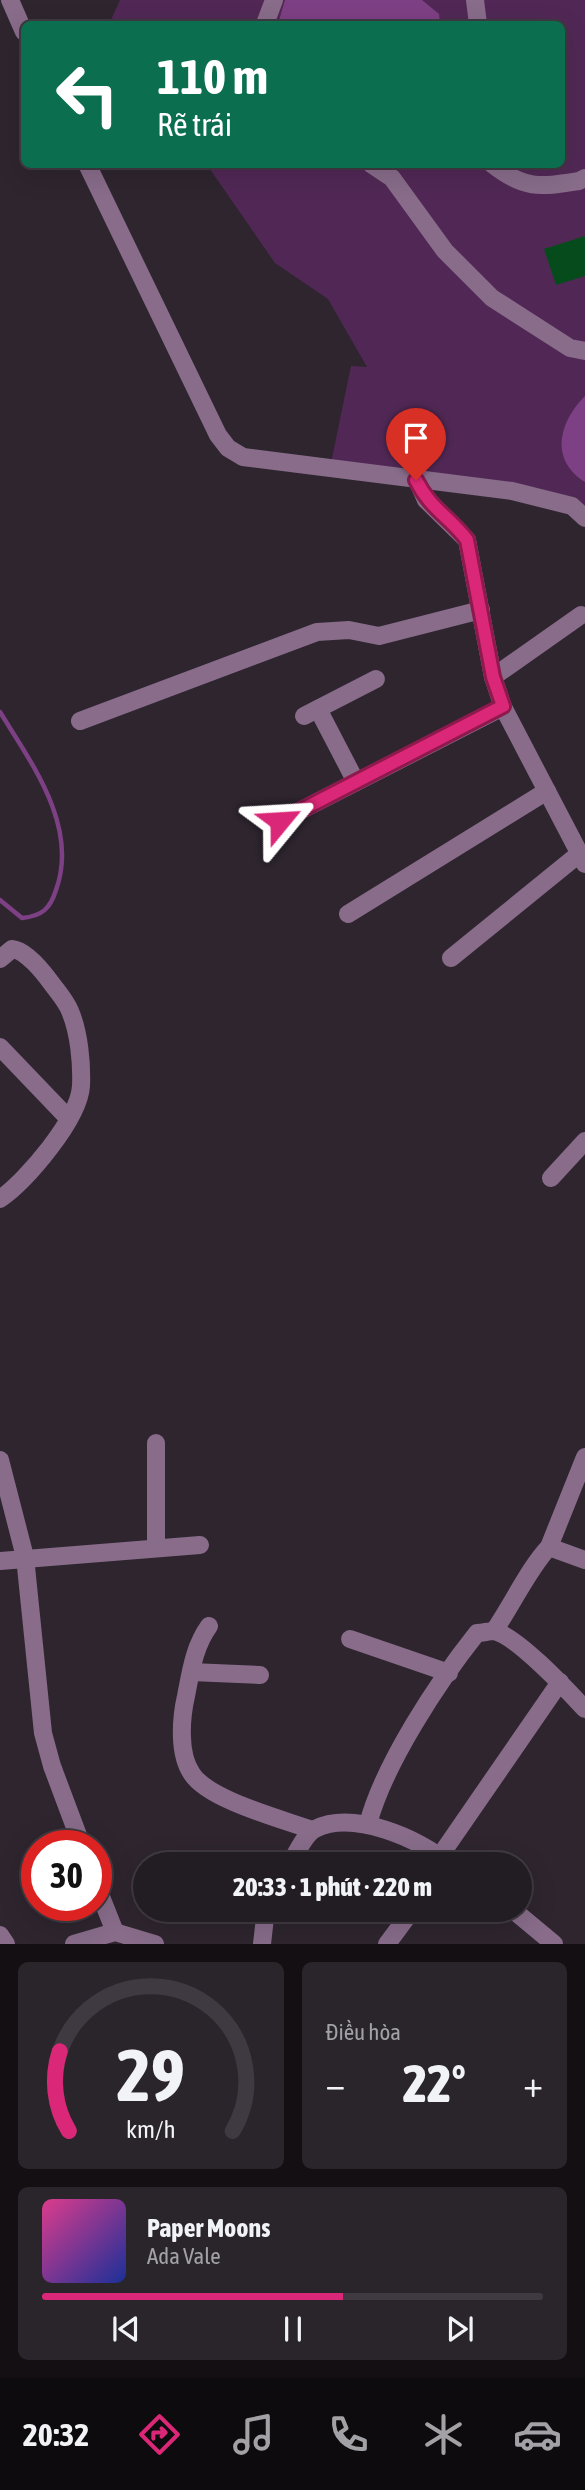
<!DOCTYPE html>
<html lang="vi">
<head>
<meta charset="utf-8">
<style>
  body { margin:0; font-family:"Asap Condensed",sans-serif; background:#2a252b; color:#f1f3f6; height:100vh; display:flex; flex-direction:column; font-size:26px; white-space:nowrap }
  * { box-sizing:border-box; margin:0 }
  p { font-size:23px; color:#a2a1a6 }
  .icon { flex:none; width:38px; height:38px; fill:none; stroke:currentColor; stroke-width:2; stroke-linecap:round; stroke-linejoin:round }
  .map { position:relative; height:1944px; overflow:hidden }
  .drawer { display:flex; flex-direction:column; gap:18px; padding:18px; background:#130f13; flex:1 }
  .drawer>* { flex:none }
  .top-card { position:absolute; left:21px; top:21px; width:544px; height:147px; border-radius:10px; box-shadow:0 7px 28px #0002,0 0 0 2px #3f3a41; background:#0b6e4f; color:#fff; overflow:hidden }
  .speed { position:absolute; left:21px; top:1830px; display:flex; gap:14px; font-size:35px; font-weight:700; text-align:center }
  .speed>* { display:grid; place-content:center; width:91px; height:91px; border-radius:50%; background:#221c23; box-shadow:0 7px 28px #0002,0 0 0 2px #3f3a41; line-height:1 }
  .speed .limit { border:10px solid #d22; background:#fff; color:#111 }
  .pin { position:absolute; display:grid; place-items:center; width:60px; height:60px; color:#fff; margin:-72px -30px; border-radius:50% 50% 50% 0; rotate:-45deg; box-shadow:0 0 7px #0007 }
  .pin .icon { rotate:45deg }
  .me { position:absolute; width:77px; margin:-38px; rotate:63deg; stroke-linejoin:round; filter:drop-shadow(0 0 5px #0008) }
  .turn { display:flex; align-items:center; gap:24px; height:147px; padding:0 21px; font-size:32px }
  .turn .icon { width:91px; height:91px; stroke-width:2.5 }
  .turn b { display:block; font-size:49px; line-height:60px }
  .big { font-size:52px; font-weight:800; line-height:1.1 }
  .drawer .card { flex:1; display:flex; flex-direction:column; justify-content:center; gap:10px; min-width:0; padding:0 24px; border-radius:10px; background:#2a252b }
  .drawer .dial { align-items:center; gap:0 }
  .dial svg { height:182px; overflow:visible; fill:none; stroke:#3f3a41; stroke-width:7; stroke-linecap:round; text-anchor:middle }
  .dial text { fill:#f1f3f6; stroke:none }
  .song { display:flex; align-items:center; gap:21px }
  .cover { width:84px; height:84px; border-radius:10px; background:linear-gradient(135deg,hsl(330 70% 55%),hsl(230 70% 35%)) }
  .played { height:7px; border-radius:4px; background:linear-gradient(90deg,#db2777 60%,#3f3a41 60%) }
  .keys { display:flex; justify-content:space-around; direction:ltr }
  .heat { display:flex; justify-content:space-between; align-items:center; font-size:38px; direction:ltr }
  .drawer .tiles { flex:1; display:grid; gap:18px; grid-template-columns:1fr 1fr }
  .card:last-child { grid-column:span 2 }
  .trip { position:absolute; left:133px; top:1852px; width:399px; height:70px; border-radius:35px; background:#221c23; box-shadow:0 7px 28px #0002,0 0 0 2px #3f3a41; font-weight:800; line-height:70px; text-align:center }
  .tab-bar { display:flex; height:112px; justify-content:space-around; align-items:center; background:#0e0b0e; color:#a2a1a6 }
  .tab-bar .icon { width:49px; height:49px }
  .tab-bar .on { color:#db2777 }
  .tab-bar b { font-size:32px; color:#f1f3f6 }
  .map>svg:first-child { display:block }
  .green { fill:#512855 }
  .water { fill:#7d4084 }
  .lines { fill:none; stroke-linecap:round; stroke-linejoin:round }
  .stream { stroke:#7d4084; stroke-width:4.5 }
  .building { fill:#064b1b }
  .minor { stroke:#886c8a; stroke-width:18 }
  .route-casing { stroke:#8e194d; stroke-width:18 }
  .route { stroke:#db2777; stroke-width:12 }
</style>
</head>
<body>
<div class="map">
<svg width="585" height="1944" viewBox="0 0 585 1944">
  <rect width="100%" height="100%" fill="#2e252f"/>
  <!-- green -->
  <polygon class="green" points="120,0 585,0 585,511 331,463 351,366 367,367 328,299 275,263 207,165 562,164 562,24 109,24"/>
  <!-- water -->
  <g class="water">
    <polygon points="285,0 422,0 439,14 440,24 278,24"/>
    <path d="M 585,396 L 585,482 C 549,460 559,422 585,396 Z"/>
  </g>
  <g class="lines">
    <!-- stream -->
    <path class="stream" d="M 0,712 C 32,764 79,827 56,890 C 50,909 42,916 22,918 L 0,900"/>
  </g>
  <!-- building -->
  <polygon class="building" points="585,236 585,276 556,285 544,249"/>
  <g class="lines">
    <!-- minor -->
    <g class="minor">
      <polyline points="10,0 24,32"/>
      <polyline points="475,0 478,24"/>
      <polyline points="265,24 274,0"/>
      <polyline points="87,164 218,435 228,448 243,457 512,491 572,506 585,518"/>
      <polyline points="371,164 392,178 445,251 492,298 570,348 585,351"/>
      <path d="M 492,164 C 525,190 540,187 579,181 L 585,178"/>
      <polyline points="417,480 426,500 467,540 493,677 503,707 585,864"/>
      <polyline points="493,677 581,615"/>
      <polyline points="318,709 356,782"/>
      <polyline points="304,716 376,679"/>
      <polyline points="80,721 317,632 349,630 379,636 481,610"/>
      <polyline points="280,821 503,707"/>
      <polyline points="348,914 547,791"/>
      <polyline points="451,958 579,854"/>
      <path d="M 0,959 L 12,949 C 26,950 44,973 52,984 C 58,992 66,1001 70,1011 C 79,1032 82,1063 81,1086 C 79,1119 27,1180 0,1199"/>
      <polyline points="0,1047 68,1118"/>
      <polyline points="551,1178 585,1141"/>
      <polyline points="0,1460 25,1557 43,1733 52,1766 82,1846"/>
      <polyline points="549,1547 585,1457"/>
      <polyline points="156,1548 156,1443"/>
      <polyline points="0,1561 200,1545"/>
      <path d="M 209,1626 C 194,1647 191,1671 186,1696 C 181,1718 178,1754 192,1774 C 209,1800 282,1819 312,1830"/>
      <path d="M 494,1631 C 512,1605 529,1568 549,1547 L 585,1560"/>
      <polyline points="350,1639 449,1673"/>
      <polyline points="191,1672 260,1675"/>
      <path d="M 368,1824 C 384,1764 438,1682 477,1633 C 482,1633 489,1631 494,1631 C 517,1636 568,1691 585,1709"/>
      <polyline points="440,1856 560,1682"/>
      <path d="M 290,1864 C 296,1854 305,1834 315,1829 C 353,1810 419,1838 449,1864"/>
      <polyline points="96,1884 115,1932"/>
      <polyline points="512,1909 554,1944"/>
      <polyline points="0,1935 6,1944"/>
      <polyline points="74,1944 115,1932 155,1944"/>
      <polyline points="262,1944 266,1909"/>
      <polyline points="387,1944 413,1909"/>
    </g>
  </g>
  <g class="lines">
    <!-- route casing -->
    <g class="route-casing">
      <path id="route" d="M 280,821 L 503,706 L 493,677 L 467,540 C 448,515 431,510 416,480"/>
    </g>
    <!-- route -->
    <use href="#route" class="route"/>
  </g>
</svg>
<div class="speed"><div class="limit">30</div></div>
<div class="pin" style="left:416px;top:480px;background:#d93025"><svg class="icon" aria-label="arrive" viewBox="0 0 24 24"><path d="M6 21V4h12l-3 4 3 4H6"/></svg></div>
<svg class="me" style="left:280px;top:821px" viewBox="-20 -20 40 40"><path d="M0-17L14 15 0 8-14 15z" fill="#db2777" stroke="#fff" stroke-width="4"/></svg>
<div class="trip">20:33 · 1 phút · 220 m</div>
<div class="top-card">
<div class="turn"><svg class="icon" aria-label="left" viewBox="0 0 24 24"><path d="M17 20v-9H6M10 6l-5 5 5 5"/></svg><div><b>110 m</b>Rẽ trái</div></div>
</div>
</div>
<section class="drawer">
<div class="tiles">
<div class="card dial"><svg viewBox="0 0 100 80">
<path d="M14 69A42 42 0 1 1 86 69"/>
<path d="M14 69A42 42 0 0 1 10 34" stroke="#db2777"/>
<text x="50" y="56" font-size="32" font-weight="700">29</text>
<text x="50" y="72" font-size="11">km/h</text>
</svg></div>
<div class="card"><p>Điều hòa</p>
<div class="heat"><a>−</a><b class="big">22°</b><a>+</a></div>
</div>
<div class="card">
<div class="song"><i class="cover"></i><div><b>Paper Moons</b><p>Ada Vale</p></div></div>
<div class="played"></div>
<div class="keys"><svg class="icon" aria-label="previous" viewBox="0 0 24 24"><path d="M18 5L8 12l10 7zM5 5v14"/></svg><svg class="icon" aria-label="pause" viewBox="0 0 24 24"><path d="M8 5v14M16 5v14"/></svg><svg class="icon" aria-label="next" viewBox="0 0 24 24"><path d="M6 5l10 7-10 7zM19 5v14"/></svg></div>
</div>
</div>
</section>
<nav class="tab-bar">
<b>20:32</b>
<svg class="icon on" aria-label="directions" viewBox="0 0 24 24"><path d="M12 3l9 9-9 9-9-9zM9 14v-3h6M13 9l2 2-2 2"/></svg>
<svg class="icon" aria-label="music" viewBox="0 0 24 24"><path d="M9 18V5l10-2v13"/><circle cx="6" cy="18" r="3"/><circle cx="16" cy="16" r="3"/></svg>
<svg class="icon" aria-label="phone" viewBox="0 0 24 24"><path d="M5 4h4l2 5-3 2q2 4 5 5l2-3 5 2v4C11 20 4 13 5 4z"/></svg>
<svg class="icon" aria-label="climate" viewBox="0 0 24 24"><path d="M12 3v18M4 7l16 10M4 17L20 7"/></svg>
<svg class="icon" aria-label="car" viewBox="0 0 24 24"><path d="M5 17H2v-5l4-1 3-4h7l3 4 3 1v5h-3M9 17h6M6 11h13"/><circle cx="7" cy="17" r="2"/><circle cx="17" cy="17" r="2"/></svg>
</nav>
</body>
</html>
